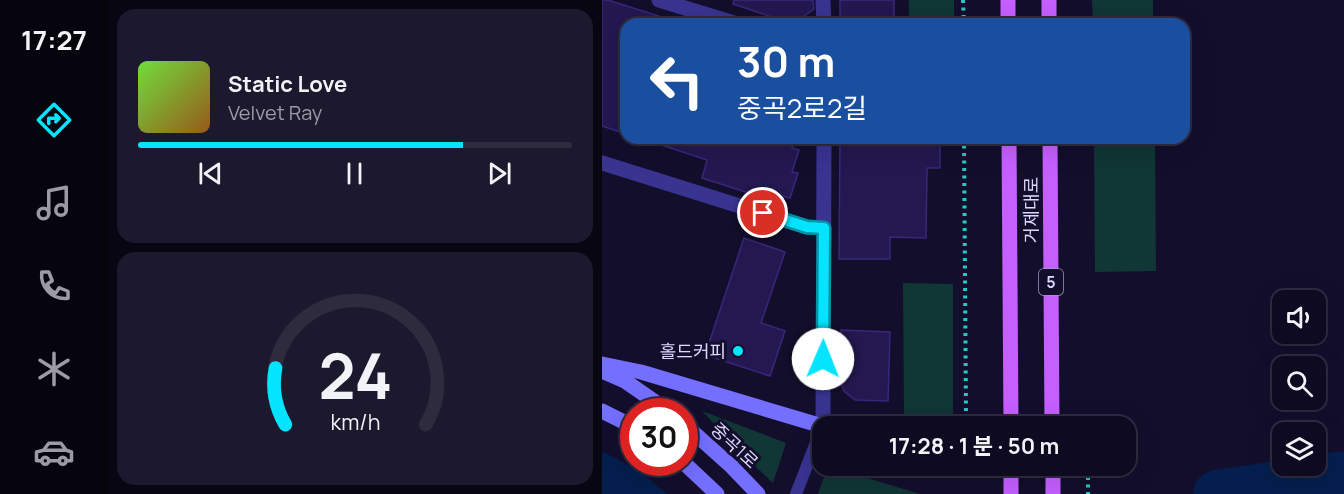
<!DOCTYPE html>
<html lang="ko">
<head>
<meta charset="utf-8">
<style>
  body { margin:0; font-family:Manrope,"Noto Sans KR",sans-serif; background:#1c182e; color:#f1f3f6; height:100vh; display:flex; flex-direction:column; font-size:22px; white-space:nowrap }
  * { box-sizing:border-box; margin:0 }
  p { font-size:20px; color:#9b9aa5 }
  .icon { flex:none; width:33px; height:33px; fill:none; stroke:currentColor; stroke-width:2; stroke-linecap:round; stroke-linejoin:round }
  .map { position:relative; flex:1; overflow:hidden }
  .details { display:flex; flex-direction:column; gap:9px; padding:9px; background:#080612; width:494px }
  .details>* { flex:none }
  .top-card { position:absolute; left:18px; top:18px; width:570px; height:126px; border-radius:18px; box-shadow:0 6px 24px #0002,0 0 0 2px #2e2b3f; background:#1a4fa0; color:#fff; overflow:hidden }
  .tools { position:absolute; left:670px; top:290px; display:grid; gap:12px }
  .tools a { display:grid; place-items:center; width:54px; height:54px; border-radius:12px; background:#0e0a21; box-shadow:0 6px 24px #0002,0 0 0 2px #2e2b3f; font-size:30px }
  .speed { position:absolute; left:18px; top:398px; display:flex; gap:12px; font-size:30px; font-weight:700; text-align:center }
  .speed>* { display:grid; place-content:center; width:78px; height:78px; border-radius:50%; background:#0e0a21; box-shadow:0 6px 24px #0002,0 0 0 2px #2e2b3f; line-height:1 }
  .speed .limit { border:9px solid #d22; background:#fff; color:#111 }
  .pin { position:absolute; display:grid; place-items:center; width:51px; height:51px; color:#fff; margin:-26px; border:3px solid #fff; border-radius:50%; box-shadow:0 2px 6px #0007 }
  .me { position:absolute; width:66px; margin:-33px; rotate:1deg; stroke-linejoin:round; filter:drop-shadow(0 0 4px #0008) }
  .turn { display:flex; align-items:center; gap:21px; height:126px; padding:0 18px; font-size:27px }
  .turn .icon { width:78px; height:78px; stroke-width:2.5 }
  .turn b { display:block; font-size:42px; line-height:51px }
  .details .tile { flex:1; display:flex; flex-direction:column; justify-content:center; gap:9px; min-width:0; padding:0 21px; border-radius:18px; background:#1c182e }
  .details .dial { align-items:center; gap:0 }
  .dial svg { height:156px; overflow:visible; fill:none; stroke:#2e2b3f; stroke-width:7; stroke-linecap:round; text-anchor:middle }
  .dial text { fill:#f1f3f6; stroke:none }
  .song { display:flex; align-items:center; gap:18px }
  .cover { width:72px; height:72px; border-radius:9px; background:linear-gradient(135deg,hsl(100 70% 55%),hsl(30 70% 35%)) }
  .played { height:6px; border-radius:3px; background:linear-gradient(90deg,#04e4ff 75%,#2e2b3f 75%) }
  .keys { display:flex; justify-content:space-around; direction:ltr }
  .trip { position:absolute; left:210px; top:416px; width:324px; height:60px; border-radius:18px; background:#0e0a21; box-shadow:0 6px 24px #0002,0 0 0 2px #2e2b3f; font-weight:700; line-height:60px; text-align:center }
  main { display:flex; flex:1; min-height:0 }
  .tabs { display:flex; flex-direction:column; width:108px; justify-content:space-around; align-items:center; background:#06040d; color:#9b9aa5 }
  .tabs .icon { width:42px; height:42px }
  .tabs .active { color:#04e4ff }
  .tabs b { font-size:27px; color:#f1f3f6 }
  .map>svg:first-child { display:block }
  .green { fill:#103635 }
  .water { fill:#041f4e }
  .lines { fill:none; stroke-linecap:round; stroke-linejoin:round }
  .river { stroke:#041f4e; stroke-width:48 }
  .building { fill:#23184f; stroke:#39277d; stroke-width:1.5 }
  .path { stroke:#22cac1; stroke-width:4; stroke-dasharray:3 4.5; stroke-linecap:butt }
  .lane { stroke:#383490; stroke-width:12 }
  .street { stroke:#383490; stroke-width:15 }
  .secondary { stroke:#746fff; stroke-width:15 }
  .primary { stroke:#c55fff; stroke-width:15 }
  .route-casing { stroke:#0394a6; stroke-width:15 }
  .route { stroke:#04e4ff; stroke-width:10 }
  .poi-dot { fill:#04e4ff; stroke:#130e2c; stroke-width:2 }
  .labels { text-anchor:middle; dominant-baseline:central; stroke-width:6; stroke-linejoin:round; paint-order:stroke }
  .shield { fill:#130e2c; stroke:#a09bc0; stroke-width:1.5 }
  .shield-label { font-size:16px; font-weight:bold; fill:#ddd8ff }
  .street-label { font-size:18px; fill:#ddd8ff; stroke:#130e2c }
  .poi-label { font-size:18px; fill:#ddd8ff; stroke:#130e2c; text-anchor:end }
</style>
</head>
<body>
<main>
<nav class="tabs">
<b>17:27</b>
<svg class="icon active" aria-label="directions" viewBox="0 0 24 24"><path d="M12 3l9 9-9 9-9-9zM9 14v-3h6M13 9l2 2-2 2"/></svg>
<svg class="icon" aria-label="music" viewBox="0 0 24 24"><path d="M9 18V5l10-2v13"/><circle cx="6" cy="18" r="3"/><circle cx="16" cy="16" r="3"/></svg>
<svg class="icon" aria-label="phone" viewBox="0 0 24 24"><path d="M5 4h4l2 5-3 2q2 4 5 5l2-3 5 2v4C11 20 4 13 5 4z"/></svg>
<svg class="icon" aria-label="climate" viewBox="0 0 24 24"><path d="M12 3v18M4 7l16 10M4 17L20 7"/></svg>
<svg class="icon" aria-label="car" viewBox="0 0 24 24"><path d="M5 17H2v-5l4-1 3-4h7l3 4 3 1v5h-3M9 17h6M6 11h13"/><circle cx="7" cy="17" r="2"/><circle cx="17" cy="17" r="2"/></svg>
</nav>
<section class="details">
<div class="tile">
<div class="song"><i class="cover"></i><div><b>Static Love</b><p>Velvet Ray</p></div></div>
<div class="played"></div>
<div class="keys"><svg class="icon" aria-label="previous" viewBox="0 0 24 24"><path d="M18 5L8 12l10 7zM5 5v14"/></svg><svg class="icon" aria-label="pause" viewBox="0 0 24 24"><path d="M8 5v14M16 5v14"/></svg><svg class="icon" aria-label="next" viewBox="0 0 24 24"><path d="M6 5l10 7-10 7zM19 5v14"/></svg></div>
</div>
<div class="tile dial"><svg viewBox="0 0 100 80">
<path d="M14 69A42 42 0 1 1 86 69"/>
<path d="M14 69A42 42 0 0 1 9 40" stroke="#04e4ff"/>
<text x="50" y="56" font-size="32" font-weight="700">24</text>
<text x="50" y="72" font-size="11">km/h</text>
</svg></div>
</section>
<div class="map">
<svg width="743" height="494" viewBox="0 0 743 494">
  <rect width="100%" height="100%" fill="#130e2c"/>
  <!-- green -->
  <g class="green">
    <rect x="307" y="0" width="45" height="22"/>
    <polygon points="490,0 551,0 551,24 491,24"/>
    <polygon points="492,138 553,138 554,271 493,272"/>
    <polygon points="301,283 351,284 351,418 341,426 322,426 302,416"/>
    <polygon points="100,411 184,443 171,483 141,455"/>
    <polygon points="226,466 318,494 216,494"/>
  </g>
  <!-- water -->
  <polygon class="water" points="0,451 39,472 65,494 0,494"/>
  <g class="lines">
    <!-- river -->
    <polyline class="river" points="615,494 743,475"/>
  </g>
  <!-- building -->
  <g class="building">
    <polygon points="0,0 6,0 66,19 66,24 24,24 24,134 0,126"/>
    <polygon points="132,0 211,0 212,9 191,24 131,4"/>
    <rect x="238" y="0" width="54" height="20"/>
    <polygon points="51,138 193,138 190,148 197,150 190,172 196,173 188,198 180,196 178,203 100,178 105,160 50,142"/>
    <polygon points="238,138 338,138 338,168 325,168 324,238 288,237 288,259 237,259"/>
    <polygon points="142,238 183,252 159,323 183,331 168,376 103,355"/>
    <polygon points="239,330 288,332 286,401 253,400 242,391 238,380"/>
  </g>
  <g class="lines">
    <!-- path -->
    <g class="path">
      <polyline points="361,0 362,24"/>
      <polyline points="362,138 364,414"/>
      <polyline points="486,477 486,494"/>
    </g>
    <!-- lane -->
    <polyline class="lane" points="194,494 220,427"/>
    <!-- street -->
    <g class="street">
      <polyline points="57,0 135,24"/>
      <polyline points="221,0 222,24"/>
      <polyline points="0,163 205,227 222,228"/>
      <polyline points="221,426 222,138"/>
      <polyline points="348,465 356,467 409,469"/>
    </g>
    <!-- secondary -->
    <g class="secondary">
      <polyline points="0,364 39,372 220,426"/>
      <polyline points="0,371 23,381 66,411"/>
      <polyline points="0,411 32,427"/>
      <polyline points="82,424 129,466 156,494"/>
      <polyline points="81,462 115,494"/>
    </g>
    <!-- primary -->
    <g class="primary">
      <polyline points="406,0 406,24"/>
      <polyline points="447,0 447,24"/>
      <polyline points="407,138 409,426"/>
      <polyline points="448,138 450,426"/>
      <polyline points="451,465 451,494"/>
      <polyline points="409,494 409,465"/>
    </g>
  </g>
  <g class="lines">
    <!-- route casing -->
    <g class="route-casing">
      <polyline id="route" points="161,213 205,227 222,228 221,359"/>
    </g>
    <!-- route -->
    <use href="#route" class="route"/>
  </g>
  <!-- markers -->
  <circle class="poi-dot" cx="136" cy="351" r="6"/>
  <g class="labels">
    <!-- shield labels -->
    <rect class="shield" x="437" y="269" width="24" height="26" rx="4.5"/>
    <g class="shield-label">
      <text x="449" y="282">5</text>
    </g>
    <!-- street labels -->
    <g class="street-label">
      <text transform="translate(429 210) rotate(-90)">거제대로</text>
      <text transform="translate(133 445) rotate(43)">중곡1로</text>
    </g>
    <!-- poi labels -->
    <g class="poi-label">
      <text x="124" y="351">홀드커피</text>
    </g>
  </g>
</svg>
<div class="tools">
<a><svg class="icon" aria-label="sound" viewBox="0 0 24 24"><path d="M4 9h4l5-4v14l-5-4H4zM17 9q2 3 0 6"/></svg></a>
<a><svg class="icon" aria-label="search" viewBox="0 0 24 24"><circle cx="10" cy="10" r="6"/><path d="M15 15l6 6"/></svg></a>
<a><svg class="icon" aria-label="layers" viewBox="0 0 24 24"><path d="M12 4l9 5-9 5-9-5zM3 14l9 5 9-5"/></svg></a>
</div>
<div class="speed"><div class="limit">30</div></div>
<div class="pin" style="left:161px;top:213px;background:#d93025"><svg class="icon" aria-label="arrive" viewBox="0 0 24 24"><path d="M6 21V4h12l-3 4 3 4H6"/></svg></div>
<svg class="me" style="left:221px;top:359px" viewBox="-20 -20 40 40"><circle r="19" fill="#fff"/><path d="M0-13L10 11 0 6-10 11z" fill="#04e4ff"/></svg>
<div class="trip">17:28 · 1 분 · 50 m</div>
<div class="top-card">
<div class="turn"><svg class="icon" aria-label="left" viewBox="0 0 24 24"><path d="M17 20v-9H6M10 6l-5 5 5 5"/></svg><div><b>30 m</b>중곡2로2길</div></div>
</div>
</div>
</main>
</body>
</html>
